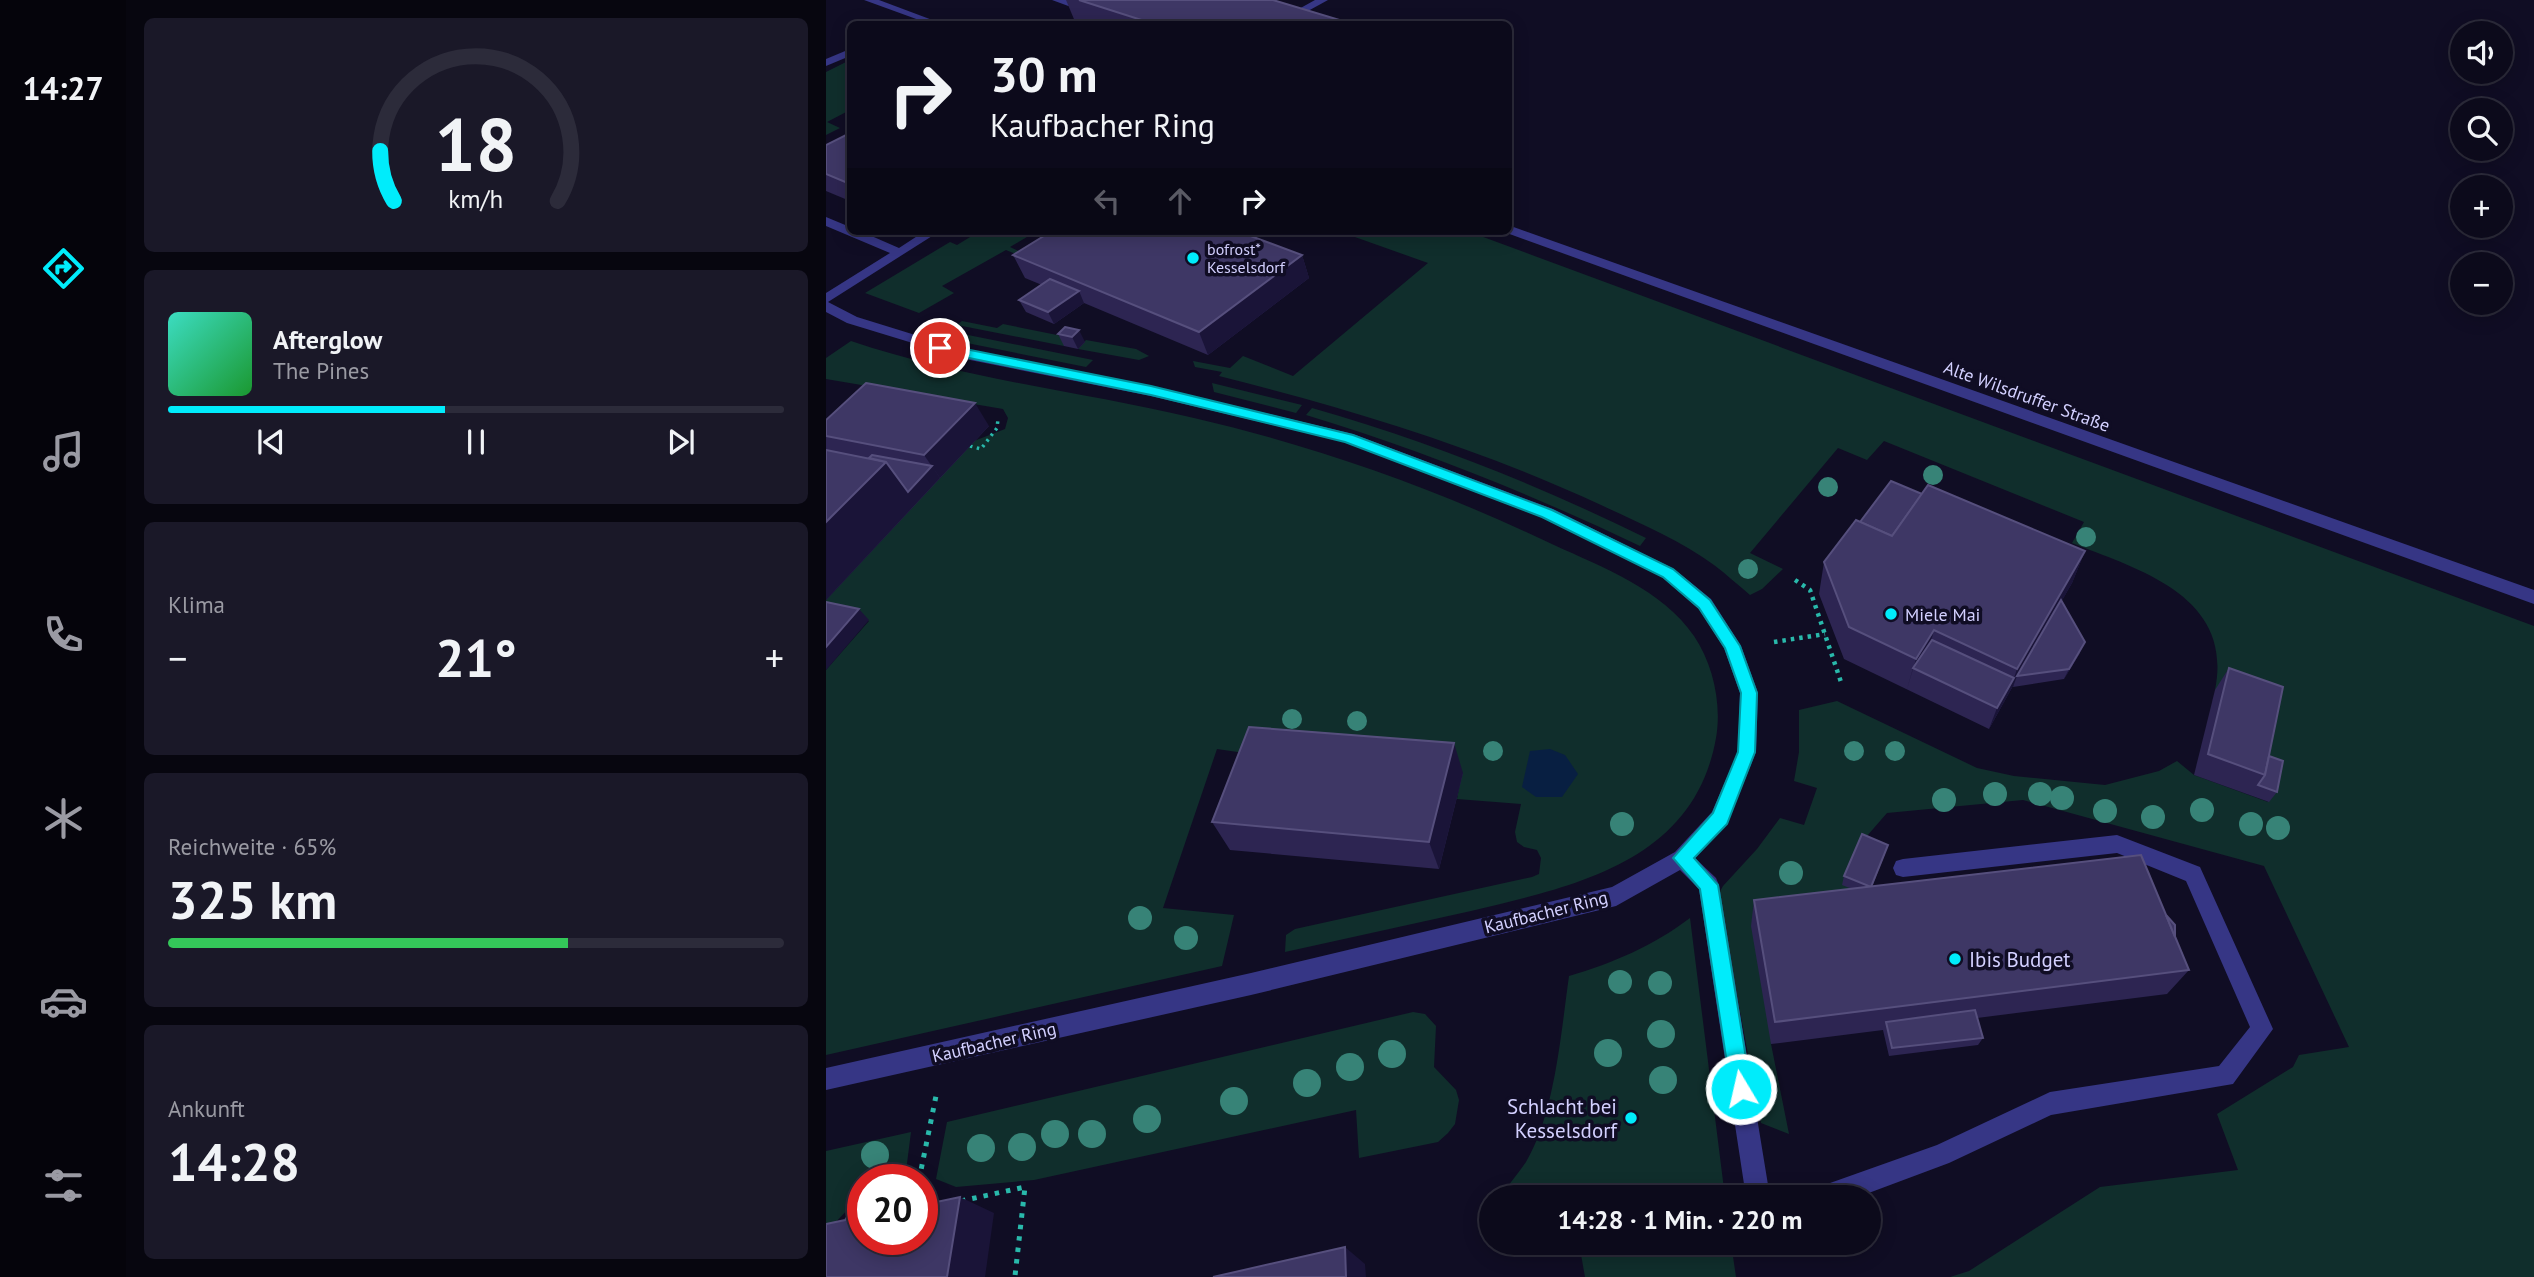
<!DOCTYPE html>
<html lang="de">
<head>
<meta charset="utf-8">
<style>
  body { margin:0; font-family:"PT Sans",sans-serif; background:#1a1828; color:#f1f3f6; height:100vh; display:flex; flex-direction:column; font-size:26px; white-space:nowrap }
  * { box-sizing:border-box; margin:0 }
  p { font-size:23px; color:#9a9aa3 }
  .icon { flex:none; width:38px; height:38px; fill:none; stroke:currentColor; stroke-width:2; stroke-linecap:round; stroke-linejoin:round }
  .map { position:relative; flex:1; overflow:hidden }
  .sheet { display:flex; flex-direction:column; gap:18px; padding:18px; background:#07060f; width:700px }
  .sheet>* { flex:none }
  .top-card { position:absolute; left:21px; top:21px; width:665px; height:214px; border-radius:10px; box-shadow:0 4px 18px #0003,0 0 0 2px #2c2b3a; background:#0c0a1b; color:#f1f3f6; overflow:hidden }
  .buttons { position:absolute; left:1624px; top:21px; display:grid; gap:14px }
  .buttons a { display:grid; place-items:center; width:63px; height:63px; border-radius:50%; background:#0c0a1b; box-shadow:0 4px 18px #0003,0 0 0 2px #2c2b3a; font-size:35px }
  .speed { position:absolute; left:21px; top:1164px; display:flex; gap:14px; font-size:35px; font-weight:700; text-align:center }
  .speed>* { display:grid; place-content:center; width:91px; height:91px; border-radius:50%; background:#0c0a1b; box-shadow:0 4px 18px #0003,0 0 0 2px #2c2b3a; line-height:1 }
  .speed .limit { border:10px solid #d22; background:#fff; color:#111 }
  .pin { position:absolute; display:grid; place-items:center; width:60px; height:60px; color:#fff; margin:-30px; border:4px solid #fff; border-radius:50%; box-shadow:0 2px 7px #0007 }
  .me { position:absolute; width:77px; margin:-38px; rotate:351deg; stroke-linejoin:round; filter:drop-shadow(0 0 5px #0008) }
  .turn { display:flex; align-items:center; gap:24px; height:147px; padding:0 28px; font-size:32px }
  .turn .icon { width:91px; height:91px; stroke-width:2.5 }
  .turn b { display:block; font-size:49px; line-height:60px }
  .lanes { display:flex; align-items:center; height:66px; padding:0 28px; background:#0003; justify-content:center; gap:35px; direction:ltr }
  .lanes .off { opacity:.35 }
  .big { font-size:52px; font-weight:700; line-height:1.1 }
  .sheet .tile { flex:1; display:flex; flex-direction:column; justify-content:center; gap:10px; min-width:0; padding:0 24px; border-radius:10px; background:#1a1828 }
  .sheet .dial { align-items:center; gap:0 }
  .dial svg { height:182px; overflow:visible; fill:none; stroke:#2c2b3a; stroke-width:7; stroke-linecap:round; text-anchor:middle }
  .dial text { fill:#f1f3f6; stroke:none }
  .song { display:flex; align-items:center; gap:21px }
  .cover { width:84px; height:84px; border-radius:10px; background:linear-gradient(135deg,hsl(170 70% 55%),hsl(130 70% 35%)) }
  .played { height:7px; border-radius:4px; background:linear-gradient(90deg,#00ecfb 45%,#2c2b3a 45%) }
  .keys { display:flex; justify-content:space-around; direction:ltr }
  .heat { display:flex; justify-content:space-between; align-items:center; font-size:38px; direction:ltr }
  .charge { height:10px; border-radius:5px; background:linear-gradient(90deg,#34c759 65%,#2c2b3a 0) }
  .trip { position:absolute; left:653px; top:1185px; width:402px; height:70px; border-radius:35px; background:#0c0a1b; box-shadow:0 4px 18px #0003,0 0 0 2px #2c2b3a; font-weight:700; line-height:70px; text-align:center }
  main { display:flex; flex:1; min-height:0 }
  .tabs { display:flex; flex-direction:column; width:126px; justify-content:space-around; align-items:center; background:#05040b; color:#9a9aa3 }
  .tabs .icon { width:49px; height:49px }
  .tabs .current { color:#00ecfb }
  .tabs b { font-size:32px; color:#f1f3f6 }
  .map>svg:first-child { display:block }
  .green { fill:#102e2c }
  .water { fill:#081f42 }
  .lines { fill:none; stroke-linecap:round; stroke-linejoin:round }
  .path-far2 { stroke:#29b9ab; stroke-width:3.5; stroke-dasharray:2.5 4.5; stroke-linecap:butt }
  .path-far1 { stroke:#29b9ab; stroke-width:4.5; stroke-dasharray:3.5 5; stroke-linecap:butt }
  .path { stroke:#29b9ab; stroke-width:5; stroke-dasharray:4.5 7; stroke-linecap:butt }
  .minor { fill:#363685; fill-rule:evenodd }
  .tree { fill:#378377 }
  .wall { fill:#2d2552 }
  .shaded-wall { fill:#1a1438 }
  .building { fill:#3e3765; stroke:#564f7d; stroke-width:2 }
  .route { fill:#00ecfb; stroke:#0099a3; stroke-width:2 }
  .poi-dot { fill:#00ecfb; stroke:#100d24; stroke-width:2.5 }
  .labels { text-anchor:middle; dominant-baseline:central; stroke-width:7; stroke-linejoin:round; paint-order:stroke }
  .far-poi-label { font-size:16px; fill:#d3d0ff; stroke:#100d24; text-anchor:start }
  .street-label { font-size:18px; fill:#d3d0ff; stroke:#100d24 }
  .poi-label { font-size:18px; fill:#d3d0ff; stroke:#100d24; text-anchor:start }
  .near-poi-label { font-size:21px; fill:#d3d0ff; stroke:#100d24; text-anchor:start }
</style>
</head>
<body>
<main>
<nav class="tabs">
<b>14:27</b>
<svg class="icon current" aria-label="directions" viewBox="0 0 24 24"><path d="M12 3l9 9-9 9-9-9zM9 14v-3h6M13 9l2 2-2 2"/></svg>
<svg class="icon" aria-label="music" viewBox="0 0 24 24"><path d="M9 18V5l10-2v13"/><circle cx="6" cy="18" r="3"/><circle cx="16" cy="16" r="3"/></svg>
<svg class="icon" aria-label="phone" viewBox="0 0 24 24"><path d="M5 4h4l2 5-3 2q2 4 5 5l2-3 5 2v4C11 20 4 13 5 4z"/></svg>
<svg class="icon" aria-label="climate" viewBox="0 0 24 24"><path d="M12 3v18M4 7l16 10M4 17L20 7"/></svg>
<svg class="icon" aria-label="car" viewBox="0 0 24 24"><path d="M5 17H2v-5l4-1 3-4h7l3 4 3 1v5h-3M9 17h6M6 11h13"/><circle cx="7" cy="17" r="2"/><circle cx="17" cy="17" r="2"/></svg>
<svg class="icon" aria-label="filters" viewBox="0 0 24 24"><path d="M4 7h16M4 17h16"/><circle cx="9" cy="7" r="2"/><circle cx="15" cy="17" r="2"/></svg>
</nav>
<section class="sheet">
<div class="tile dial"><svg viewBox="0 0 100 80">
<path d="M14 69A42 42 0 1 1 86 69"/>
<path d="M14 69A42 42 0 0 1 8 47" stroke="#00ecfb"/>
<text x="50" y="56" font-size="32" font-weight="700">18</text>
<text x="50" y="72" font-size="11">km/h</text>
</svg></div>
<div class="tile">
<div class="song"><i class="cover"></i><div><b>Afterglow</b><p>The Pines</p></div></div>
<div class="played"></div>
<div class="keys"><svg class="icon" aria-label="previous" viewBox="0 0 24 24"><path d="M18 5L8 12l10 7zM5 5v14"/></svg><svg class="icon" aria-label="pause" viewBox="0 0 24 24"><path d="M8 5v14M16 5v14"/></svg><svg class="icon" aria-label="next" viewBox="0 0 24 24"><path d="M6 5l10 7-10 7zM19 5v14"/></svg></div>
</div>
<div class="tile"><p>Klima</p>
<div class="heat"><a>−</a><b class="big">21°</b><a>+</a></div>
</div>
<div class="tile"><p>Reichweite · 65%</p><b class="big">325 km</b><div class="charge"></div></div>
<div class="tile"><p>Ankunft</p><b class="big">14:28</b></div>
</section>
<div class="map">
<svg width="1708" height="1277" viewBox="0 0 1708 1277">
  <rect width="100%" height="100%" fill="#100d24"/>
  <!-- green -->
  <g class="green">
    <polygon points="24,60 24,110 1,122 14,128 0,135 0,72"/>
    <polygon points="154,231 211,231 184,247 201,255 197,257 180,250 116,286 128,293 93,313 39,293 124,242 131,245"/>
    <path d="M 512,231 L 641,231 L 1708,626 L 1708,1277 L 1124,1277 L 1143,1271 L 1274,1187 L 1412,1170 L 1391,1114 L 1467,1067 L 1473,1055 L 1523,1047 L 1438,866 L 1197,800 L 1061,813 L 1034,844 L 1042,896 L 945,1044 L 963,1134 L 935,1123 L 892,895 L 897,886 L 931,849 L 954,818 L 978,825 L 991,788 L 968,781 L 973,752 L 973,710 L 1011,701 L 1151,768 L 1188,776 L 1279,785 L 1333,771 L 1351,761 L 1368,775 L 1442,802 L 1430,765 L 1442,708 L 1389,690 C 1408,596 1314,570 1246,543 L 1258,522 L 1058,441 L 1041,460 L 1012,448 L 924,553 L 957,569 L 936,589 L 924,595 C 912,585 900,574 888,565 C 854,540 813,523 775,505 C 653,448 524,409 393,376 L 396,372 L 369,367 L 367,361 L 404,368 L 417,356 L 467,376 L 602,263 Z"/>
    <polygon points="136,321 171,328 177,324 246,338 238,346 131,325"/>
    <polygon points="122,331 267,360 260,367 121,339"/>
    <polygon points="260,340 310,349 323,356 313,360 252,349"/>
    <path d="M 25,341 C 137,379 254,391 368,418 C 493,447 613,490 728,545 C 776,567 837,590 868,636 C 887,664 896,704 890,738 C 868,862 749,886 645,911 C 583,925 521,938 459,952 L 460,935 L 469,929 L 706,877 L 713,874 L 715,858 L 711,850 L 698,847 L 691,842 L 689,832 L 695,804 L 631,799 L 636,773 L 439,756 L 391,749 L 337,908 L 408,915 L 396,966 L 0,1055 L 0,670 L 43,621 L 0,613 L 0,600 L 148,441 L 179,429 L 182,418 L 177,409 L 0,379 L 0,358 Z"/>
    <polygon points="386,383 476,405 470,413 388,392"/>
    <path d="M 486,408 C 602,441 712,485 820,538 L 814,546 C 705,494 595,450 480,415 Z"/>
    <path d="M 864,918 L 899,1197 L 747,1197 L 745,1192 L 725,1197 L 674,1197 C 682,1185 692,1174 700,1162 C 729,1113 735,1032 743,976 C 787,963 827,946 864,918 Z"/>
    <polygon points="587,1012 599,1014 610,1026 608,1067 630,1090 633,1100 629,1124 622,1133 612,1142 533,1158 530,1110 208,1180 130,1187 110,1179 121,1122"/>
    <polygon points="85,1132 79,1179 37,1180 37,1198 31,1200 0,1232 0,1151"/>
    <polygon points="753,1243 905,1243 910,1277 759,1277"/>
  </g>
  <!-- water -->
  <polygon class="water" points="724,749 739,755 752,774 736,797 710,797 696,787 704,751"/>
  <g class="lines">
    <!-- path-far2 -->
    <polyline class="path-far2" points="144,446 155,449 171,428 172,419"/>
    <!-- path-far1 -->
    <g class="path-far1">
      <polyline points="969,580 984,590 1016,685"/>
      <polyline points="948,642 999,634"/>
    </g>
    <!-- path -->
    <g class="path">
      <polyline points="93,1180 111,1091"/>
      <polyline points="135,1201 199,1187 189,1276"/>
    </g>
    <!-- minor -->
    <g class="minor">
      <polygon points="38,0 53,0 117,24 104,24"/>
      <polygon points="226,0 241,0 255,5 264,0 277,0 256,11"/>
      <polygon points="489,0 502,0 462,22 453,20"/>
      <polygon points="24,49 24,56 0,66 0,59"/>
      <polygon points="0,217 24,227 24,231 34,231 73,248 99,231 114,231 2,302 31,317 141,351 325,386 527,434 727,509 848,569 885,599 915,646 932,693 930,752 901,824 869,858 890,878 893,885 944,1197 920,1197 873,889 854,870 790,906 425,995 0,1090 0,1068 425,973 786,887 849,852 886,812 912,752 914,693 898,648 873,609 836,577 715,517 518,442 325,396 139,359 21,323 0,312 0,293 64,253 0,226"/>
      <polygon points="682,225 1708,590 1708,604 678,232 682,231"/>
      <polygon points="1291,835 1374,867 1447,1029 1407,1084 1225,1115 1123,1163 1032,1197 987,1197 990,1188 1111,1145 1224,1092 1393,1066 1424,1027 1360,881 1291,853 1077,877 1070,875 1067,868 1070,861 1077,859"/>
    </g>
  </g>
  <!-- trees -->
  <g class="tree">
    <circle cx="1107" cy="475" r="10"/>
    <circle cx="1002" cy="487" r="10"/>
    <circle cx="1260" cy="537" r="10"/>
    <circle cx="922" cy="569" r="10"/>
    <circle cx="466" cy="719" r="10"/>
    <circle cx="531" cy="721" r="10"/>
    <circle cx="667" cy="751" r="10"/>
    <circle cx="1028" cy="751" r="10"/>
    <circle cx="1069" cy="751" r="10"/>
    <circle cx="1169" cy="794" r="12"/>
    <circle cx="1214" cy="794" r="12"/>
    <circle cx="1236" cy="798" r="12"/>
    <circle cx="1118" cy="800" r="12"/>
    <circle cx="1376" cy="810" r="12"/>
    <circle cx="1279" cy="811" r="12"/>
    <circle cx="1327" cy="817" r="12"/>
    <circle cx="796" cy="824" r="12"/>
    <circle cx="1425" cy="824" r="12"/>
    <circle cx="1452" cy="828" r="12"/>
    <circle cx="965" cy="873" r="12"/>
    <circle cx="314" cy="918" r="12"/>
    <circle cx="360" cy="938" r="12"/>
    <circle cx="794" cy="982" r="12"/>
    <circle cx="834" cy="983" r="12"/>
    <circle cx="835" cy="1034" r="14"/>
    <circle cx="782" cy="1053" r="14"/>
    <circle cx="566" cy="1054" r="14"/>
    <circle cx="524" cy="1067" r="14"/>
    <circle cx="837" cy="1080" r="14"/>
    <circle cx="481" cy="1083" r="14"/>
    <circle cx="408" cy="1101" r="14"/>
    <circle cx="321" cy="1119" r="14"/>
    <circle cx="229" cy="1134" r="14"/>
    <circle cx="266" cy="1134" r="14"/>
    <circle cx="196" cy="1147" r="14"/>
    <circle cx="155" cy="1148" r="14"/>
    <circle cx="49" cy="1155" r="14"/>
  </g>
  <!-- wall -->
  <g class="wall">
    <polygon points="240,0 447,0 518,24 250,24"/>
    <polygon points="24,136 24,201 0,191 0,145"/>
    <polygon points="187,255 476,255 483,278 382,355 258,303 228,324 200,312 193,300 216,285 199,278"/>
    <polygon points="239,327 259,342 252,349 238,346 232,334"/>
    <polygon points="0,420 163,426 0,600"/>
    <polygon points="1096,494 1259,551 1246,583 1235,602 1254,653 1238,679 1187,687 1188,684 1163,729 1018,659 993,594 998,562 1034,522"/>
    <polygon points="1403,668 1443,756 1451,792 1443,802 1368,775 1389,690"/>
    <polygon points="637,773 613,869 404,850 386,822"/>
    <polygon points="1059,854 1046,887 1349,937 1363,970 1341,994 1151,1018 1157,1038 1152,1045 1063,1056 1057,1030 945,1044 925,926 928,900 1026,889 1016,885 1018,876"/>
  </g>
  <!-- shaded-wall -->
  <g class="shaded-wall">
    <polygon points="476,255 483,278 382,355 373,332"/>
    <polygon points="253,291 258,303 228,324 222,312"/>
    <polygon points="253,330 259,342 252,349 246,337"/>
    <polygon points="149,403 163,426 114,478 98,455"/>
    <polygon points="60,462 106,466 114,478 0,600 0,522"/>
    <polygon points="1259,551 1246,583 1193,676 1191,676 1188,684 1163,729 1171,708 1188,678 1191,669"/>
    <polygon points="33,609 43,620 0,670 0,647"/>
    <polygon points="1108,630 1100,661 1087,668 1081,689 1090,659"/>
    <polygon points="1259,642 1254,653 1238,679 1243,669"/>
    <polygon points="628,743 637,773 613,869 603,842"/>
    <polygon points="1062,845 1059,854 1042,896 1045,887"/>
    <polygon points="134,1197 168,1213 159,1277 121,1277"/>
    <polygon points="519,1247 539,1264 540,1277 520,1277"/>
  </g>
  <!-- building -->
  <g class="building">
    <polygon points="253,0 447,0 517,21 512,24 328,24"/>
    <polygon points="20,135 24,136 24,184 0,174 0,145"/>
    <polygon points="226,231 411,231 476,255 373,332 187,255"/>
    <polygon points="224,279 253,291 222,312 193,300"/>
    <polygon points="239,327 253,330 246,337 232,334"/>
    <polygon points="40,383 149,403 98,455 0,436 0,420"/>
    <polygon points="0,450 60,462 0,522"/>
    <polygon points="46,455 106,466 82,492 60,462 43,458"/>
    <polygon points="1065,481 1096,494 1066,536 1034,522"/>
    <polygon points="1102,485 1259,551 1191,669 1108,630 1090,659 1023,627 998,562 1030,520 1066,536"/>
    <polygon points="1235,600 1259,642 1243,669 1191,676"/>
    <polygon points="0,602 33,609 0,647"/>
    <polygon points="1106,640 1188,678 1171,708 1087,668"/>
    <polygon points="1403,668 1457,687 1439,775 1382,754"/>
    <polygon points="423,727 628,743 603,842 386,822"/>
    <polygon points="1443,756 1457,761 1451,792 1432,785 1439,775"/>
    <polygon points="1036,834 1062,845 1045,887 1018,876"/>
    <polygon points="1315,855 1363,970 949,1022 928,900"/>
    <polygon points="1340,915 1349,925 1349,937"/>
    <polygon points="1149,1010 1157,1038 1066,1048 1060,1022"/>
    <polygon points="134,1197 121,1277 0,1277 0,1224 19,1220 30,1204 37,1203 37,1239 96,1239 96,1205"/>
    <polygon points="519,1247 520,1277 387,1277"/>
  </g>
  <!-- route -->
  <polygon class="route" points="114,344 325,386 527,435 726,510 847,569 884,600 914,646 931,693 929,752 901,824 868,858 892,885 925,1089 922,1097 915,1100 908,1097 905,1089 874,889 847,858 887,813 912,752 915,693 899,648 873,608 837,577 716,517 519,442 325,395 109,351 109,345"/>
  <!-- markers -->
  <g class="poi-dot">
    <circle cx="367" cy="258" r="7"/>
    <circle cx="1065" cy="614" r="7"/>
    <circle cx="1129" cy="959" r="7"/>
    <circle cx="805" cy="1118" r="7"/>
  </g>
  <g class="labels">
    <!-- far-poi labels -->
    <g class="far-poi-label">
      <text x="381" y="249">bofrost*<tspan x="381" dy="18">Kesselsdorf</tspan></text>
    </g>
    <!-- street labels -->
    <g class="street-label">
      <text transform="translate(1201 396) rotate(20)">Alte Wilsdruffer Straße</text>
      <text transform="translate(720 912) rotate(-14)">Kaufbacher Ring</text>
      <text transform="translate(168 1042) rotate(-13)">Kaufbacher Ring</text>
    </g>
    <!-- poi labels -->
    <g class="poi-label">
      <text x="1079" y="614">Miele Mai</text>
    </g>
    <!-- near-poi labels -->
    <g class="near-poi-label">
      <text x="1143" y="959">Ibis Budget</text>
      <text x="791" y="1106" text-anchor="end">Schlacht bei<tspan x="791" dy="24">Kesselsdorf</tspan></text>
    </g>
  </g>
</svg>
<div class="buttons">
<a><svg class="icon" aria-label="sound" viewBox="0 0 24 24"><path d="M4 9h4l5-4v14l-5-4H4zM17 9q2 3 0 6"/></svg></a>
<a><svg class="icon" aria-label="search" viewBox="0 0 24 24"><circle cx="10" cy="10" r="6"/><path d="M15 15l6 6"/></svg></a>
<a>+</a>
<a>−</a>
</div>
<div class="speed"><div class="limit">20</div></div>
<div class="pin" style="left:114px;top:348px;background:#d93025"><svg class="icon" aria-label="arrive" viewBox="0 0 24 24"><path d="M6 21V4h12l-3 4 3 4H6"/></svg></div>
<svg class="me" style="left:915px;top:1089px" viewBox="-20 -20 40 40"><circle r="17" fill="#00ecfb" stroke="#fff" stroke-width="3"/><path d="M0-11L8 9 0 5-8 9z" fill="#fff"/></svg>
<div class="trip">14:28 · 1 Min. · 220 m</div>
<div class="top-card">
<div class="turn"><svg class="icon" aria-label="right" viewBox="0 0 24 24"><path d="M7 20v-9h11M14 6l5 5-5 5"/></svg><div><b>30 m</b>Kaufbacher Ring</div></div>
<div class="lanes"><svg class="icon off" aria-label="left" viewBox="0 0 24 24"><path d="M17 20v-9H6M10 6l-5 5 5 5"/></svg><svg class="icon off" aria-label="ahead" viewBox="0 0 24 24"><path d="M12 20V5M6 11l6-6 6 6"/></svg><svg class="icon" aria-label="right" viewBox="0 0 24 24"><path d="M7 20v-9h11M14 6l5 5-5 5"/></svg></div>
</div>
</div>
</main>
</body>
</html>
